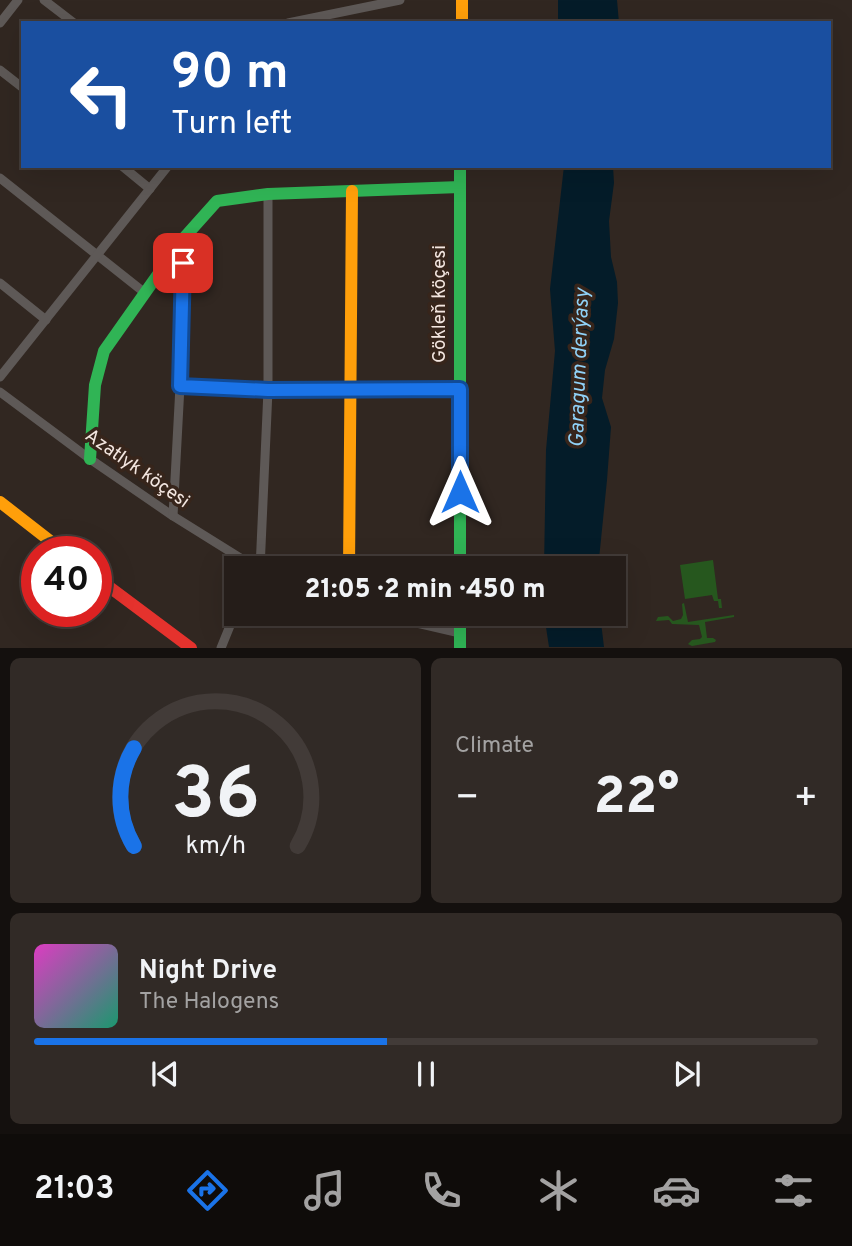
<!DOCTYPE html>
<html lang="en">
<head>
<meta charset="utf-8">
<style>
  body { margin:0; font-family:Overpass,sans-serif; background:#312a26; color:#f1f3f6; height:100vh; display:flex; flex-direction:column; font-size:26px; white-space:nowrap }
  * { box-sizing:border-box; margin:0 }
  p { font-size:23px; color:#a3a2a2 }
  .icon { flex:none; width:38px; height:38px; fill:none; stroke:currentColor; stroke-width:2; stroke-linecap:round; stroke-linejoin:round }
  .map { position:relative; height:648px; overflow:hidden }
  .drawer { display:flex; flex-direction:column; gap:10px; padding:10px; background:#14100e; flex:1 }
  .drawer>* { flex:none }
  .guide { position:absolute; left:21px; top:21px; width:810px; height:147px; border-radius:0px; box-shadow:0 7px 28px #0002,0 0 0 2px #423b38; background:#1a4fa0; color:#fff; overflow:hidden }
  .speed { position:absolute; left:21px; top:536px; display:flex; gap:14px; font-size:35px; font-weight:700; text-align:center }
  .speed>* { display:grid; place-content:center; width:91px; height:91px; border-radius:50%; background:#251d19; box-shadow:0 7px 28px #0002,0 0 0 2px #423b38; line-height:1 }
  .speed .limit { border:10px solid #d22; background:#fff; color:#111 }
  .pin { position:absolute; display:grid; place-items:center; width:60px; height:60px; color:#fff; margin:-30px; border-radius:14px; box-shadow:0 4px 10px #0006 }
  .me { position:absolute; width:77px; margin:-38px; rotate:0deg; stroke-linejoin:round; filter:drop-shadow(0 0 5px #0008) }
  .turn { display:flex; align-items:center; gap:24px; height:147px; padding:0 35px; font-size:32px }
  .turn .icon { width:91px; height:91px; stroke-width:2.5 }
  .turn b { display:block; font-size:49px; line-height:60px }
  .big { font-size:52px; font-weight:800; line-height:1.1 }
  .drawer .card { flex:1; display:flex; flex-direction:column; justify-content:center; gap:10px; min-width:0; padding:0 24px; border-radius:10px; background:#312a26 }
  .drawer .dial { align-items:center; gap:0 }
  .dial svg { height:182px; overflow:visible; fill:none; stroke:#423b38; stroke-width:7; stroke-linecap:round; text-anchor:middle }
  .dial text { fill:#f1f3f6; stroke:none }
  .song { display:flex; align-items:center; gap:21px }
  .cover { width:84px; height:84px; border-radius:10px; background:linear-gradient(135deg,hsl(310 70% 55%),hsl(160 70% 35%)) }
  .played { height:7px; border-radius:4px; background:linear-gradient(90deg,#1a73e8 45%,#423b38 45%) }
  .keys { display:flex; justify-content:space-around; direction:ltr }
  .heat { display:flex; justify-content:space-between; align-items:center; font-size:38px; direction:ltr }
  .drawer .tiles { flex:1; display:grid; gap:10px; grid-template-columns:1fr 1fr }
  .card:last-child { grid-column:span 2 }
  .trip { position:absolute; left:224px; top:556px; width:402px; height:70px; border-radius:0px; background:#251d19; box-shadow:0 7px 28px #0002,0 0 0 2px #423b38; font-weight:800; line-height:70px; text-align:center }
  .tabs { display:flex; height:112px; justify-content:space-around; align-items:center; background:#0f0c0a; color:#a3a2a2 }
  .tabs .icon { width:49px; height:49px }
  .tabs .active { color:#1a73e8 }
  .tabs b { font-size:32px; color:#f1f3f6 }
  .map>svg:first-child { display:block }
  .forest { fill:#26571e }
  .water { fill:#041c29 }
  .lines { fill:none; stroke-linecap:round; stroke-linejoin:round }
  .street { stroke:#5e5957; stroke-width:9 }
  .fast { stroke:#30b455; stroke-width:12 }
  .slow { stroke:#ff9f0a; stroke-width:12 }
  .jam { stroke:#e5322d; stroke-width:12 }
  .route-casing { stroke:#114b97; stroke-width:18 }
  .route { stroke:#1a73e8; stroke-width:12 }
  .labels { text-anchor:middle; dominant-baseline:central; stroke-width:7; stroke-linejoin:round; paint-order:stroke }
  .street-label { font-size:19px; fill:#f3e6e0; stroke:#37251b }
  .water-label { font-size:21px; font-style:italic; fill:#90d2f8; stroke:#37251b }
</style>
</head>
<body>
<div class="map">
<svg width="852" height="648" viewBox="0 0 852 648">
  <rect width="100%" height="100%" fill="#312721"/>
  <!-- forest -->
  <g class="forest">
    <polygon points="713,560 718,599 721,599 722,608 719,608 718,601 714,601 712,595 685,599 680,565"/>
    <polygon points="684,603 688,622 734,615 734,617 705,622 707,638 713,638 716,640 715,642 692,646 688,644 692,640 700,639 702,637 699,625 672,624 669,620 656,621 658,617 668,616 673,621 681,619 683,615 682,604"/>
  </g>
  <!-- water -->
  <g class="water">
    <polygon points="558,0 617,0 619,23 558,23"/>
    <polygon points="564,166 613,166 614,183 609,221 611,257 617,282 618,303 614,339 605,370 602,398 611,427 607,480 598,569 544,569 546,450 555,351 550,289"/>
    <polygon points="544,614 600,614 604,647 549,647"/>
  </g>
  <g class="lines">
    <!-- street -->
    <g class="street">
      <polyline points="44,0 74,23"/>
      <polyline points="0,23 18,0"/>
      <polyline points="288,23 400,0"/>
      <polyline points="0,70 23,88"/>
      <polyline points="122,166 150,189"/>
      <polyline points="0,178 145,293"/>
      <polyline points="0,283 46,320"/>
      <polyline points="0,377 168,166"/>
      <polyline points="180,386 268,390 459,389"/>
      <polyline points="0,392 90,459 173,516 258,569"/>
      <polyline points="173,516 180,386 183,239"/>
      <polyline points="260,569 268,390 268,194"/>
      <polyline points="378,614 460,633"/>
      <polyline points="221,648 236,611"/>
    </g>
    <!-- fast -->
    <g class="fast">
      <polyline points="460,166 460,569"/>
      <polyline points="90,459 95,385 104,351 183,239 217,201 268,194 460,187"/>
      <polyline points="460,614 460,648"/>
    </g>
    <!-- slow -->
    <g class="slow">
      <polyline points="462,0 462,23"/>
      <polyline points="0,502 63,551"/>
      <polyline points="349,569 352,191"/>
    </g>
    <!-- jam -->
    <polyline class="jam" points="96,577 191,648"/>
  </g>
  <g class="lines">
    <!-- route casing -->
    <g class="route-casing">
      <polyline id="route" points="183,263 180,386 268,390 460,389 460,492"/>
    </g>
    <!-- route -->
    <use href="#route" class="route"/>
  </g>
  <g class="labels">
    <!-- street labels -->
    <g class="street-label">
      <text transform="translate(440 304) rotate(-90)">Gökleň köçesi</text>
      <text transform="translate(137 469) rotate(35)">Azatlyk köçesi</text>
    </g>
    <!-- water labels -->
    <g class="water-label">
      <text transform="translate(580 368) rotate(-88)">Garagum derýasy</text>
    </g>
  </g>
</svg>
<div class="speed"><div class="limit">40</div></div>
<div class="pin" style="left:183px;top:263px;background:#d93025"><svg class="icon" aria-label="arrive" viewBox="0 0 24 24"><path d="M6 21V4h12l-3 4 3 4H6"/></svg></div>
<svg class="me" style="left:460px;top:492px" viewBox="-20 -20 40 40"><path d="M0-17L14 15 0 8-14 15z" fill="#1a73e8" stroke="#fff" stroke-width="4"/></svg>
<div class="trip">21:05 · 2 min · 450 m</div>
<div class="guide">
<div class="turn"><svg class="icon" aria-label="left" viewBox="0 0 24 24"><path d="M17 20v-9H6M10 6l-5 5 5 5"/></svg><div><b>90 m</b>Turn left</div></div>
</div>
</div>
<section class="drawer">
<div class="tiles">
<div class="card dial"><svg viewBox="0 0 100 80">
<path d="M14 69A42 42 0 1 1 86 69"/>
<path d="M14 69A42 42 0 0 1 14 26" stroke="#1a73e8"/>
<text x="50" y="56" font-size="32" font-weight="700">36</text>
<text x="50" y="72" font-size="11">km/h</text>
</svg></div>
<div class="card"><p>Climate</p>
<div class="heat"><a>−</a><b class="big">22°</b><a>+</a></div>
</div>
<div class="card">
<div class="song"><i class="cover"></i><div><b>Night Drive</b><p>The Halogens</p></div></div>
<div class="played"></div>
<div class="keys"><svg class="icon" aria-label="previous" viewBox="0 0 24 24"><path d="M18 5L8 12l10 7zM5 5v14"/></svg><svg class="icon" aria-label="pause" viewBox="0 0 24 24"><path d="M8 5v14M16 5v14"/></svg><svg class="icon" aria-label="next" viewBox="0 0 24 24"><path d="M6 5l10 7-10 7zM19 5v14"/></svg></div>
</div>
</div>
</section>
<nav class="tabs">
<b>21:03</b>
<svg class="icon active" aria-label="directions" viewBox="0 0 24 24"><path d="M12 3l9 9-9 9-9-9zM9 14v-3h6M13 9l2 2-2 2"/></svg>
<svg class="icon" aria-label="music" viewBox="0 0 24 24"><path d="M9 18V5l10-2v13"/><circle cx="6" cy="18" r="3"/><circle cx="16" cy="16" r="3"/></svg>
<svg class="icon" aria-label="phone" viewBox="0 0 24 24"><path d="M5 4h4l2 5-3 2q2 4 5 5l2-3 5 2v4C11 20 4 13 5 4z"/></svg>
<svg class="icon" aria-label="climate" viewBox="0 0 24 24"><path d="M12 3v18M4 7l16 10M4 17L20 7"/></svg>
<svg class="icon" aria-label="car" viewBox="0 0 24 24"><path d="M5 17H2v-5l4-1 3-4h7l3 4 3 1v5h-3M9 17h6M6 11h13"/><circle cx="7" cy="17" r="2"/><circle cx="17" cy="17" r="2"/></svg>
<svg class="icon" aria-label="filters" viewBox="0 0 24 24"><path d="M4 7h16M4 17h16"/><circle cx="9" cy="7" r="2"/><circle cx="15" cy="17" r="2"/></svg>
</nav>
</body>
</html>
